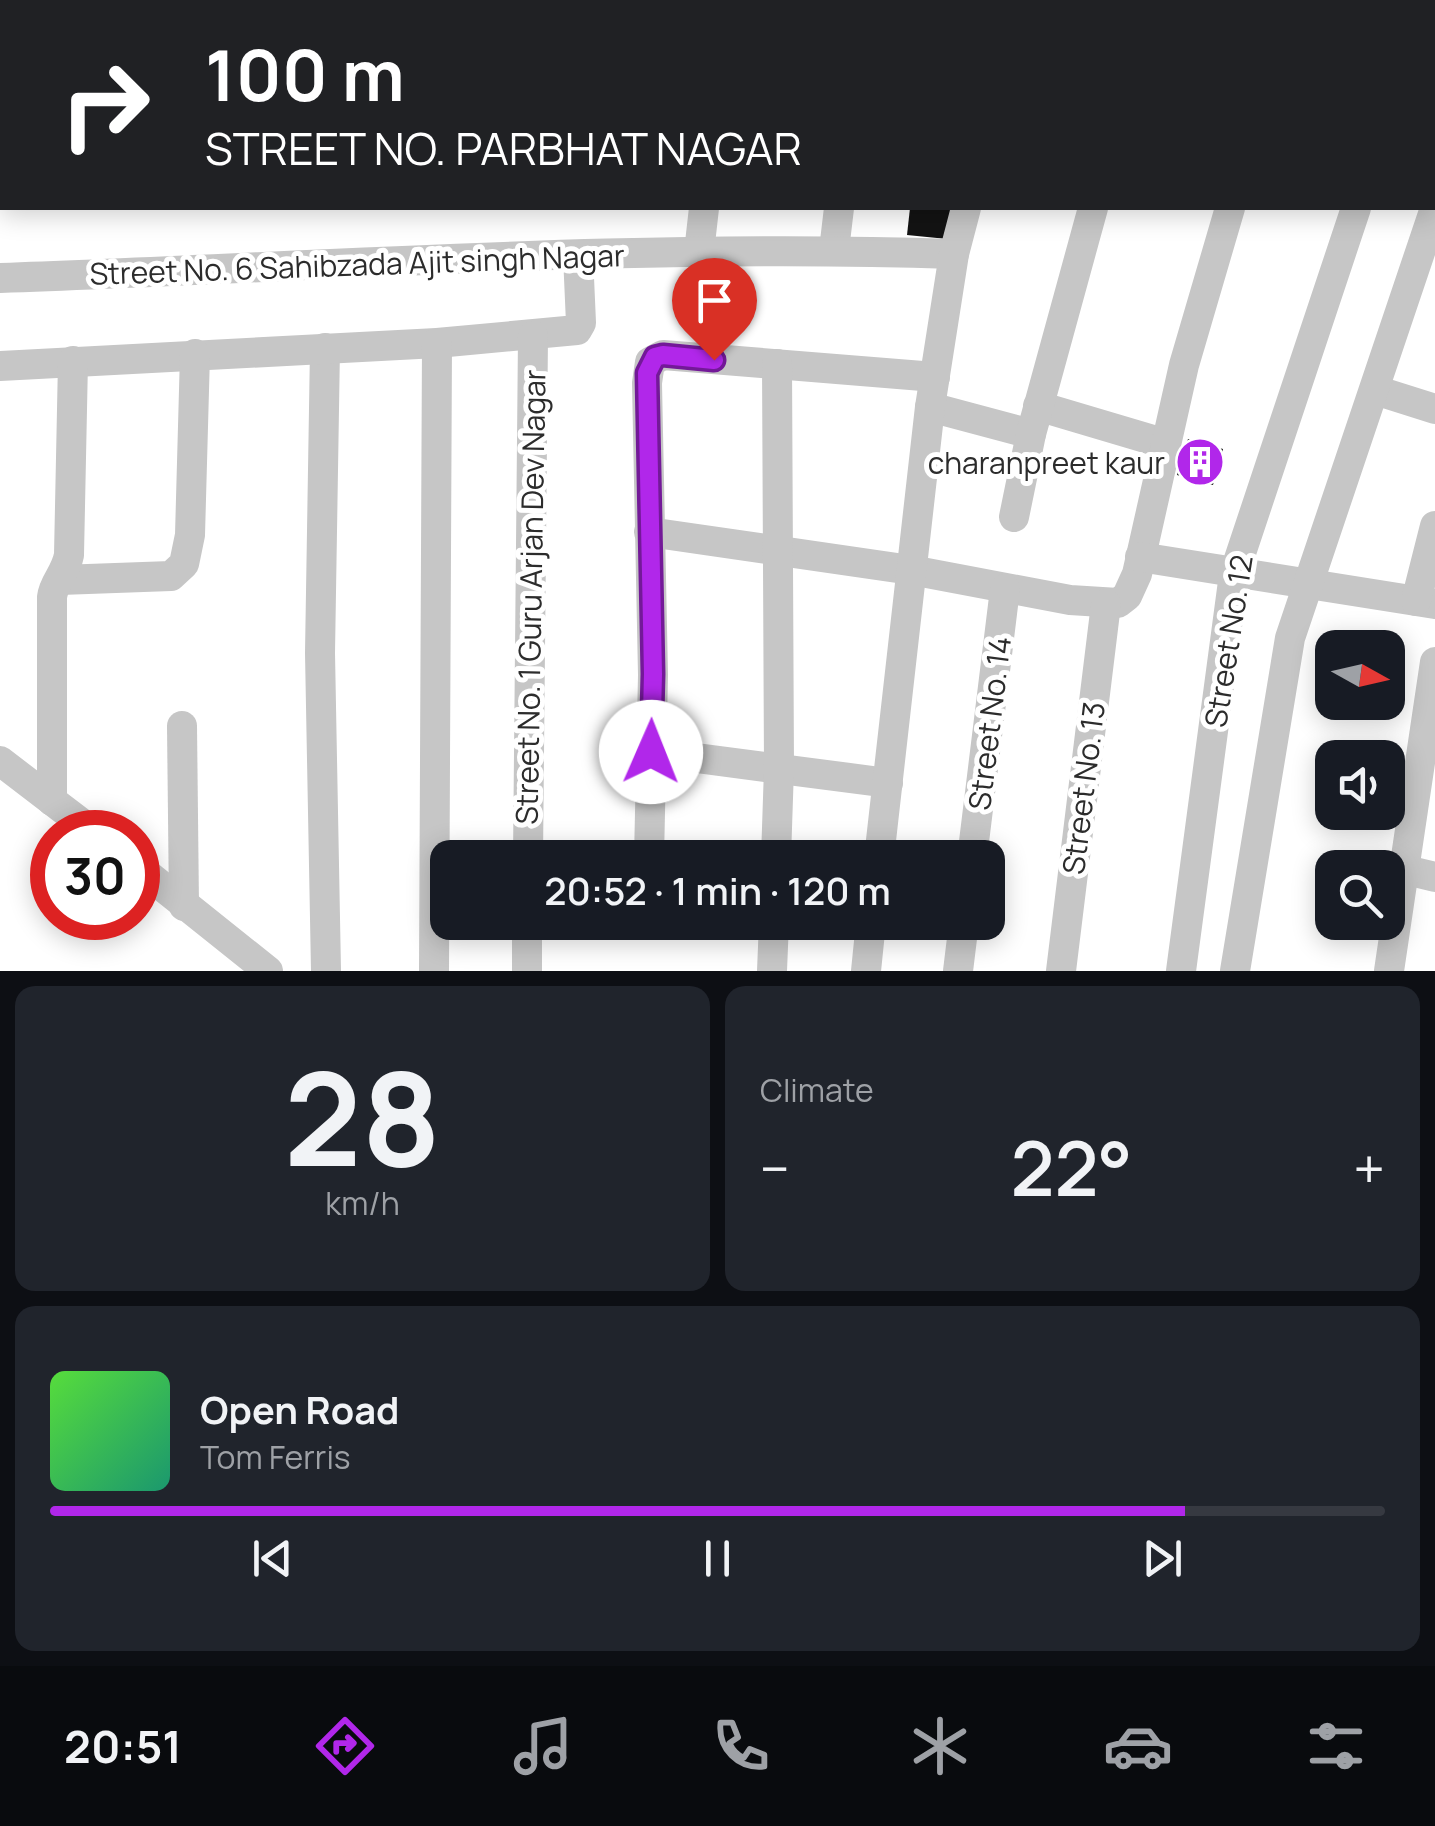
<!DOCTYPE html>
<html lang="en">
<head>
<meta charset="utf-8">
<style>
  body { margin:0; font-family:Manrope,sans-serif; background:#20242c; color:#f1f3f6; height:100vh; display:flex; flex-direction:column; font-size:38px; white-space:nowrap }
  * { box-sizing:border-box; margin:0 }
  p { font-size:32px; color:#9ea1a6 }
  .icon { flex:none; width:55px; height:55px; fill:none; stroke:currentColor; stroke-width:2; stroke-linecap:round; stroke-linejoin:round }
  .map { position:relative; height:971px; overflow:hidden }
  .side { display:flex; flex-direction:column; gap:15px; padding:15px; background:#0d0f14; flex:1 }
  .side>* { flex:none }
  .top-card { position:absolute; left:0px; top:0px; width:1435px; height:210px; box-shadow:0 5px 25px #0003; background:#202124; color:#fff; overflow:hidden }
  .needle { width:65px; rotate:98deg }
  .fabs { position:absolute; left:1315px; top:630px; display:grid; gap:20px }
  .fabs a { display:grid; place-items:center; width:90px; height:90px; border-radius:20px; background:#171b24; box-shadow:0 5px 25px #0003; font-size:50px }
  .speed { position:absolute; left:30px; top:810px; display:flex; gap:20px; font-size:50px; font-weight:700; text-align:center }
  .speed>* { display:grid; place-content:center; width:130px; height:130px; border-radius:50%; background:#171b24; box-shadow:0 5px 25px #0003; line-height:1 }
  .speed .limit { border:15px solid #d22; background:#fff; color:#111 }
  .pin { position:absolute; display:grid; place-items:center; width:85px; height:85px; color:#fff; margin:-102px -42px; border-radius:50% 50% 50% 0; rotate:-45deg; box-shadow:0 0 10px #0007 }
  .pin .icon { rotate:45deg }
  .me { position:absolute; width:110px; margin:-55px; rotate:1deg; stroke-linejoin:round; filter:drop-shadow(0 0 8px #0008) }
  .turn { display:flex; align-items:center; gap:35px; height:210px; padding:0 40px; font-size:45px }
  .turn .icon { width:130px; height:130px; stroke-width:2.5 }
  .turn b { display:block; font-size:70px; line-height:85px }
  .big { font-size:75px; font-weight:600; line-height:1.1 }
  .side .widget { flex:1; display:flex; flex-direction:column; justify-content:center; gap:15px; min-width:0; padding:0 35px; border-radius:20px; background:#20242c }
  .side .dial { align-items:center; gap:0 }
  .dial b { font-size:130px; line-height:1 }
  .song { display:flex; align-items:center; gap:30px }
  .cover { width:120px; height:120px; border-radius:15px; background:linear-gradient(135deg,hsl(110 70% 55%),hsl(160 70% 35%)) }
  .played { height:10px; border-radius:5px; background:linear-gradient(90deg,#b127ea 85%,#363941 85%) }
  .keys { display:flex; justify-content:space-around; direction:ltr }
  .heat { display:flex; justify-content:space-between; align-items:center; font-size:55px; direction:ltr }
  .side .tiles { flex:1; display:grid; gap:15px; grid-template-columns:1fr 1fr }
  .widget:last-child { grid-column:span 2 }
  .trip { position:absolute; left:430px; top:840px; width:575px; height:100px; border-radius:20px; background:#171b24; box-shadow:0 5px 25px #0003; font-weight:600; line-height:100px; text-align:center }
  .dock { display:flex; height:160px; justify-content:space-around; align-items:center; background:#090b0e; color:#9ea1a6 }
  .dock .icon { width:70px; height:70px }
  .dock .current { color:#b127ea }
  .dock b { font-size:45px; color:#f1f3f6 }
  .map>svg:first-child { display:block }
  .building { fill:#131313 }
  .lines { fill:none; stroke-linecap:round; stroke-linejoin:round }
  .minor { stroke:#c6c6c6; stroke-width:30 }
  .route-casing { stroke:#731998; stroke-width:25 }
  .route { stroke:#b127ea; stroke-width:18 }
  .labels { text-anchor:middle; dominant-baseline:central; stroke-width:10; stroke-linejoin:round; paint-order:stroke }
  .street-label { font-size:30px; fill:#2c2c2c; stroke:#fff }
  .poi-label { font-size:30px; fill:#2c2c2c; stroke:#fff; text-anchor:end }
</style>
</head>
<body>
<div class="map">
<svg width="1435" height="971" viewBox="0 0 1435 971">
  <rect width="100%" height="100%" fill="#fff"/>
  <!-- building -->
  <g class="building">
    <polygon points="910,208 960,209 957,240 907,235"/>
    <polygon points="1188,439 1223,449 1213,485 1177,475"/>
  </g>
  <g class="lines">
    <!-- minor -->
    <g class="minor">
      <polyline points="1139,0 1148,2"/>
      <polyline points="209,2 209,0"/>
      <polyline points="1021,2 1021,0"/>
      <polyline points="1210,2 1211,0"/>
      <polyline points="1330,2 1331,0"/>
      <polyline points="1432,72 1435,73"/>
      <polyline points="0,81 2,81"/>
      <polyline points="0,152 2,152"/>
      <polyline points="834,250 839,208"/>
      <polyline points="699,252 704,208"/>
      <path d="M 0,278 C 318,267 637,243 954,254"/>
      <polyline points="325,348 320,653 326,971"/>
      <polyline points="0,366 437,343 577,330 581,323 578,255"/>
      <polyline points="1375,390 1435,409"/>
      <polyline points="1038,406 1166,444"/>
      <polyline points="930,407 1031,434"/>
      <polyline points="1014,517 1031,434 1093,208"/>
      <polyline points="649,532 911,570 1070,600 1118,603 1127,596 1137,574 1184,365 1230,208"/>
      <polyline points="1140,557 1435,604"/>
      <polyline points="60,580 171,576 184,564 190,535 195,354"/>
      <polyline points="1416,601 1435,526"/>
      <polyline points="182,726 184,906"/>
      <polyline points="651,752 888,783"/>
      <polyline points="0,761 93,832"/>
      <path d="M 52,801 L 52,597 C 54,581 65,575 69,555 L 73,361"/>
      <polyline points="528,858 533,336"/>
      <polyline points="649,858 653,675 647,383 650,362 663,355 935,377"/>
      <polyline points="776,858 779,768 777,364"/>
      <polyline points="879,858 930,407 954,254 966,208"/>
      <polyline points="972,858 1005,589"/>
      <polyline points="138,867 268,971"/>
      <polyline points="1402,869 1435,877"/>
      <polyline points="647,925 647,922"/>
      <polyline points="434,971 437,343"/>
      <polyline points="527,971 527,922"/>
      <polyline points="772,971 774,922"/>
      <polyline points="866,971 871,922"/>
      <polyline points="958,971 964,922"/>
      <polyline points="1061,971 1106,604"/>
      <polyline points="1181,971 1234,574 1356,208"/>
      <polyline points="1235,971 1290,638 1435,208"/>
      <polyline points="1389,971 1435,662"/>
    </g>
  </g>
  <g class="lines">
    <!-- route casing -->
    <g class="route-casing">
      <polyline id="route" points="651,752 653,674 647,373 655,357 663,355 714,360"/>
    </g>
    <!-- route -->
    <use href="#route" class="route"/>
  </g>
  <!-- icons -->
  <defs>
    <g id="building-disc" transform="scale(2.5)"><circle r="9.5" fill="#b127ea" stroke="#fff"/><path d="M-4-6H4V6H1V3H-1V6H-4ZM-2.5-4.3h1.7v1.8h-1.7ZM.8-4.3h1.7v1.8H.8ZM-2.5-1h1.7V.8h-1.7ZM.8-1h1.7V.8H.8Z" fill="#fff"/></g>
  </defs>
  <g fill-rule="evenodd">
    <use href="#building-disc" x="1200" y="462"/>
  </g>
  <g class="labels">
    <!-- street labels -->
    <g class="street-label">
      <text transform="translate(357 264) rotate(-2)">Street No. 6 Sahibzada Ajit singh Nagar</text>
      <text transform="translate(530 597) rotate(-89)">Street No. 1 Guru Arjan Dev Nagar</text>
      <text transform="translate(1228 641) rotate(-81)">Street No. 12</text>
      <text transform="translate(989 723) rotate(-83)">Street No. 14</text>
      <text transform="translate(1083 788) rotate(-83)">Street No. 13</text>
    </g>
    <!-- poi labels -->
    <g class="poi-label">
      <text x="1165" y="462">charanpreet kaur</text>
    </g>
  </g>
</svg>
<div class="fabs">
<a><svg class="needle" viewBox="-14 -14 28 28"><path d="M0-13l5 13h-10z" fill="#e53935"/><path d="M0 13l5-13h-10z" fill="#9ea1a6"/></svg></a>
<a><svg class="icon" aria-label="sound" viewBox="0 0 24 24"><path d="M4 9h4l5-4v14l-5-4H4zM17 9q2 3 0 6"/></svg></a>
<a><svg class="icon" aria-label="search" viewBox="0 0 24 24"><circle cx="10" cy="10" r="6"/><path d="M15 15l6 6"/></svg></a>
</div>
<div class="speed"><div class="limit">30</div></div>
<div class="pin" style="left:714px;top:360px;background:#d93025"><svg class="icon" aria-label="arrive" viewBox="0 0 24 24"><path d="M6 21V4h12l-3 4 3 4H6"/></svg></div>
<svg class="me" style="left:651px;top:752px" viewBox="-20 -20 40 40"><circle r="19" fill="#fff"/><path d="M0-13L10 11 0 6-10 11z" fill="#b127ea"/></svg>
<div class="trip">20:52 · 1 min · 120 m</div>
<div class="top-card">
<div class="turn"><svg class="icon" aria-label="right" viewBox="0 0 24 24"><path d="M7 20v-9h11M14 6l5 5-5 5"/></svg><div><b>100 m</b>STREET NO. PARBHAT NAGAR</div></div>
</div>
</div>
<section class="side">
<div class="tiles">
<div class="widget dial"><b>28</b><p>km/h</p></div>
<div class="widget"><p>Climate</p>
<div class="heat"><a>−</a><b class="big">22°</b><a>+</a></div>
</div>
<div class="widget">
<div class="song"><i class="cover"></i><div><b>Open Road</b><p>Tom Ferris</p></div></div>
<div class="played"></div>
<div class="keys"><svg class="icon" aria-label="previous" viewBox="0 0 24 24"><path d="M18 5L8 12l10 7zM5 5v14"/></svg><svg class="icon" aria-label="pause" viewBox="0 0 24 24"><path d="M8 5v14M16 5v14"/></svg><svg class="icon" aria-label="next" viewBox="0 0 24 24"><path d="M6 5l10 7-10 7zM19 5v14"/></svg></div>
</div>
</div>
</section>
<nav class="dock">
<b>20:51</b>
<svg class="icon current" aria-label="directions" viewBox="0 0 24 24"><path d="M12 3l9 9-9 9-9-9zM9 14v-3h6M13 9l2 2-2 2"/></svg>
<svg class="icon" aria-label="music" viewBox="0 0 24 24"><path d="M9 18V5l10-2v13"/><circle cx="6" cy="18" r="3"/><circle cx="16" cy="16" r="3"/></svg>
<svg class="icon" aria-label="phone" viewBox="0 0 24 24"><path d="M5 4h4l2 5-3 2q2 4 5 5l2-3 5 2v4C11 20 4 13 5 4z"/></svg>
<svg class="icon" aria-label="climate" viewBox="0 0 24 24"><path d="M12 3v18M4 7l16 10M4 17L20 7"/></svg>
<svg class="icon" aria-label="car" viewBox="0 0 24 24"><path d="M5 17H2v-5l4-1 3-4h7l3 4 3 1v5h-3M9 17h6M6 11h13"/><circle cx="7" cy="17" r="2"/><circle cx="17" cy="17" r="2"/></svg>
<svg class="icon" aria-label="filters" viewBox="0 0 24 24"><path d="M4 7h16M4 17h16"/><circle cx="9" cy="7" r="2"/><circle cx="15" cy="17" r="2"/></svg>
</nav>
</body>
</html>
